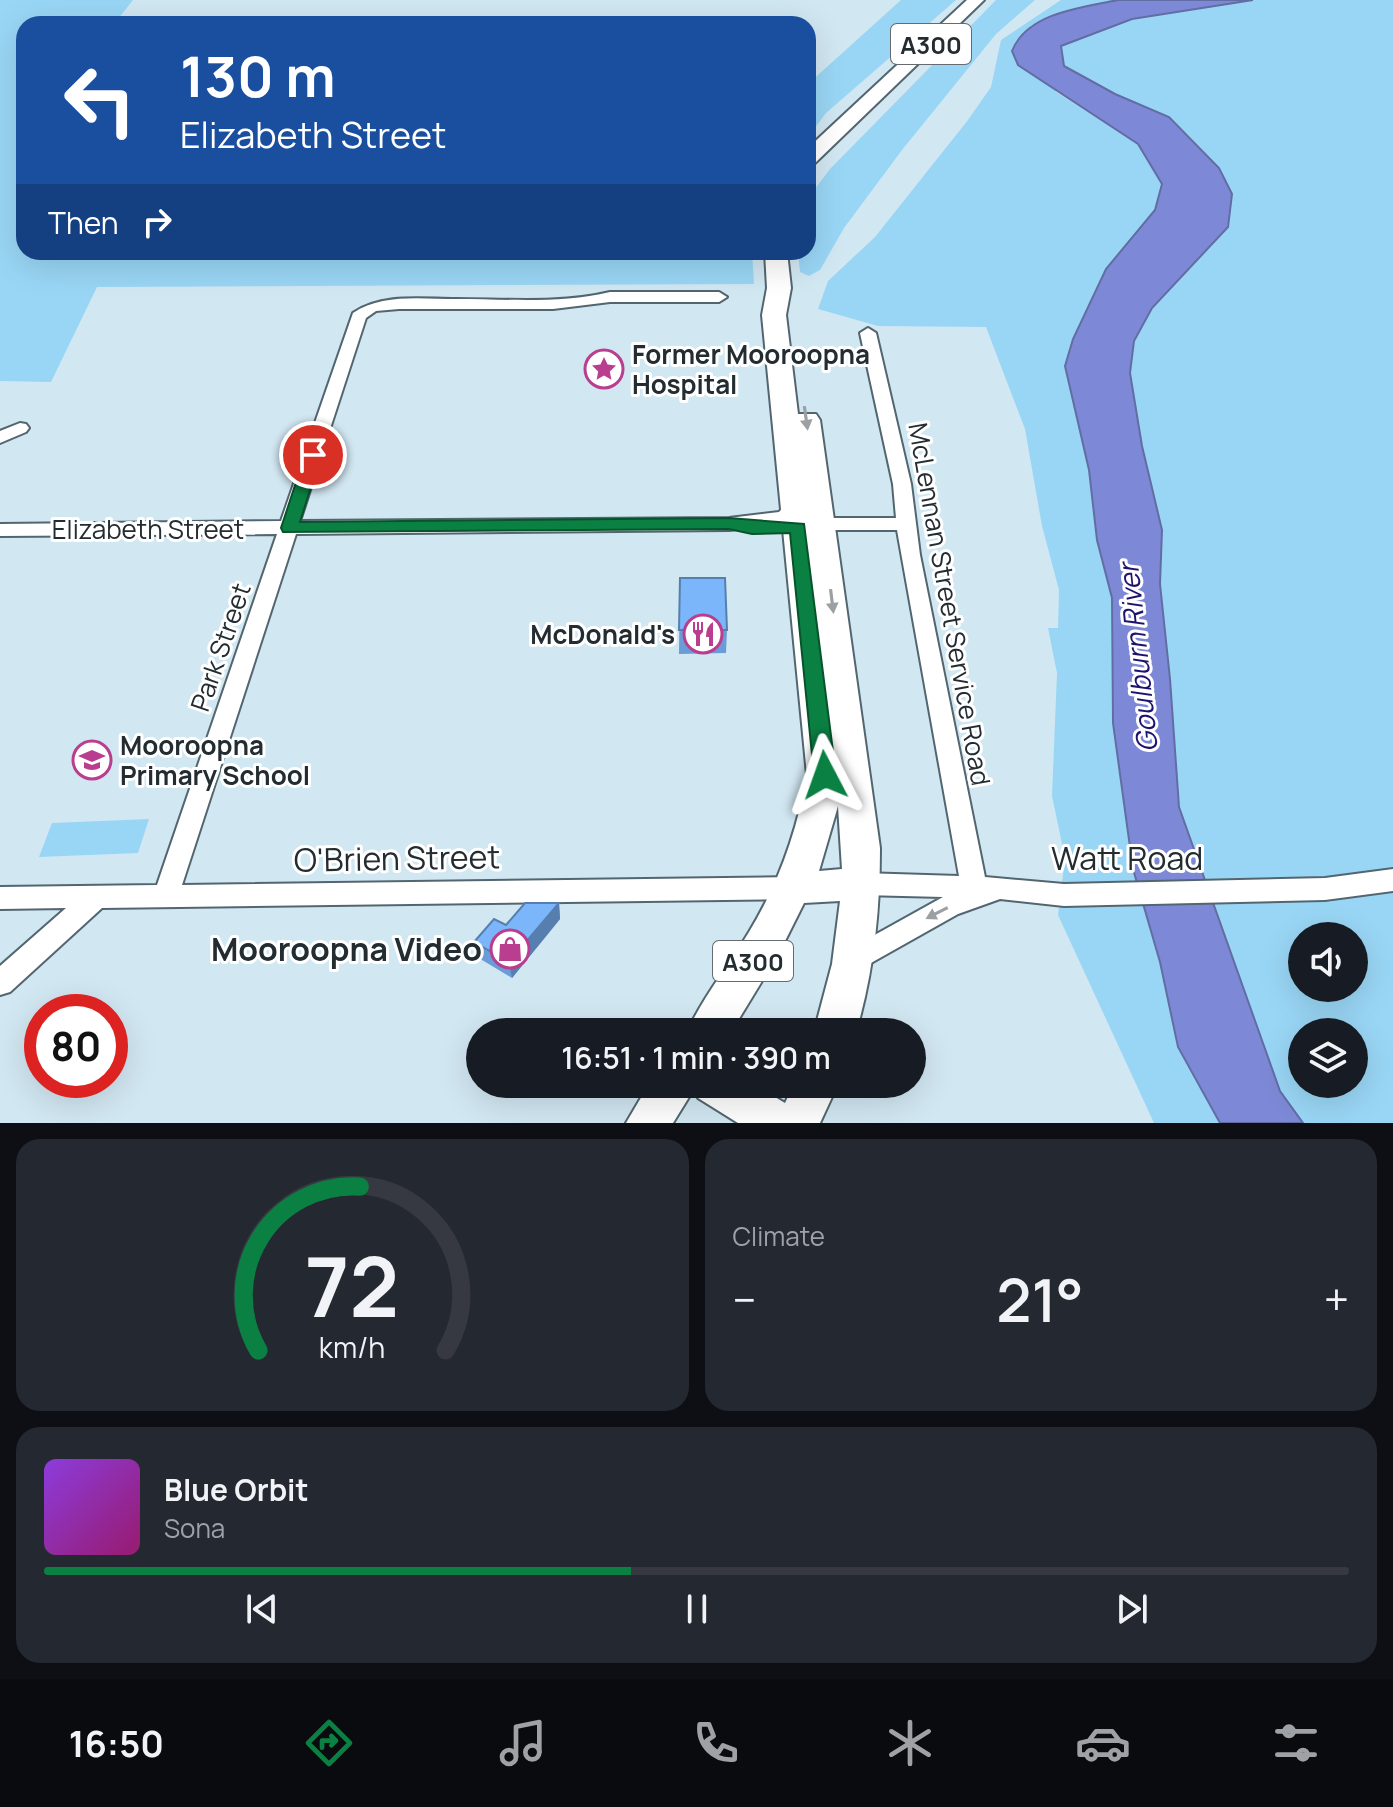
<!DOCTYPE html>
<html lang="en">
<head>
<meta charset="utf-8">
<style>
  body { margin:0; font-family:Manrope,sans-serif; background:#242831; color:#f1f3f6; height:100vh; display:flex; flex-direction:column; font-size:30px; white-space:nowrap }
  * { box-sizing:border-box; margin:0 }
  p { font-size:26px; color:#9ea1a6 }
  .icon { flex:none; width:44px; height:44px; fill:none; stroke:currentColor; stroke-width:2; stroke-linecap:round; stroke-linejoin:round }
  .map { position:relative; height:1123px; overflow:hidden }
  .panel { display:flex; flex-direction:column; gap:16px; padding:16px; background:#0d0f14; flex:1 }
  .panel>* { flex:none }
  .banner { position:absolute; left:16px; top:16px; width:800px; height:244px; border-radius:24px; box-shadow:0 8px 32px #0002; background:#1a4fa0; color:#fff; overflow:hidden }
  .controls { position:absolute; left:1288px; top:922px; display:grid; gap:16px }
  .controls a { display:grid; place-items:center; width:80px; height:80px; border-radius:50%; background:#171b24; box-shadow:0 8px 32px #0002; font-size:40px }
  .speed { position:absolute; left:24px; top:994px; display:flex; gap:16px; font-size:40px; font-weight:700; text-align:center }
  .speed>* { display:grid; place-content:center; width:104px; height:104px; border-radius:50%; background:#171b24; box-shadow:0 8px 32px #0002; line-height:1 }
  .speed .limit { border:12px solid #d22; background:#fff; color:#111 }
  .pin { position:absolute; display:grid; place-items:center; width:68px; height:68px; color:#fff; margin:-34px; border:4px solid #fff; border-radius:50%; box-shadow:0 2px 8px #0007 }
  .me { position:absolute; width:88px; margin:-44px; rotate:356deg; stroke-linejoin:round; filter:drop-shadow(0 0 6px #0008) }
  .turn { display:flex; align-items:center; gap:28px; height:168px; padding:0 32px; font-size:36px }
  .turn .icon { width:104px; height:104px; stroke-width:2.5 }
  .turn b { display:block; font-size:56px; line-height:68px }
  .then { display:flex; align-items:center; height:76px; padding:0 32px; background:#0003; gap:16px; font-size:30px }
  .big { font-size:60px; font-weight:600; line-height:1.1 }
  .panel .widget { flex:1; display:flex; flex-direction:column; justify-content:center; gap:12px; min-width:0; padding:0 28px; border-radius:24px; background:#242831 }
  .panel .dial { align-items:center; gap:0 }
  .dial svg { height:208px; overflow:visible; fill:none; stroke:#363941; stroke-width:7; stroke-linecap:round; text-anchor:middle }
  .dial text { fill:#f1f3f6; stroke:none }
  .song { display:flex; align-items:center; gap:24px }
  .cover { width:96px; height:96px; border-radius:12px; background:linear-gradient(135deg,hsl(270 70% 55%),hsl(320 70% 35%)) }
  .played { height:8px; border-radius:4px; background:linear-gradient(90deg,#0b8043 45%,#363941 45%) }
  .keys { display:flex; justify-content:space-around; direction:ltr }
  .heat { display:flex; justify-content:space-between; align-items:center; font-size:44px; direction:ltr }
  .panel .tiles { flex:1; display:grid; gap:16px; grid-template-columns:1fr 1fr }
  .widget:last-child { grid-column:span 2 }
  .trip { position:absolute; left:466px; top:1018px; width:460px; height:80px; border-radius:40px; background:#171b24; box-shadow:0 8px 32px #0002; font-weight:600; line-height:80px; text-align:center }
  .tab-bar { display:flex; height:128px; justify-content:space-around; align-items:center; background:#090b0e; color:#9ea1a6 }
  .tab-bar .icon { width:56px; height:56px }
  .tab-bar .on { color:#0b8043 }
  .tab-bar b { font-size:36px; color:#f1f3f6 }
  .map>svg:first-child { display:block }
  .green { fill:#99d6f5; fill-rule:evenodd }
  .water { fill:#7d89d6; stroke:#626da4; stroke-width:2 }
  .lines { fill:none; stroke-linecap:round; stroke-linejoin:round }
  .minor-casing { stroke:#536670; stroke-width:4 }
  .highway-casing { stroke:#536670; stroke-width:4 }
  .minor { fill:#fff; fill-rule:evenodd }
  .highway { fill:#fff; fill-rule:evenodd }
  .wall { fill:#6a9cd7 }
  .shaded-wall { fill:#567faf }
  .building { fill:#7bb5fa; stroke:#567faf; stroke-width:2 }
  .oneway { fill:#9ca0a2 }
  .route { fill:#0b8043; stroke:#07532c; stroke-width:2 }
  .labels { text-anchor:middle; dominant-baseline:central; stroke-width:6; stroke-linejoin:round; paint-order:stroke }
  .shield { fill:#fff; stroke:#656b6e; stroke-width:2 }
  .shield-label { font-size:24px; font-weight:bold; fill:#232c30 }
  .poi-label { font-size:26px; font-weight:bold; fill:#232c30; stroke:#fff; text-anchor:start }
  .street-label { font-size:26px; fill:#232c30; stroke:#fff }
  .water-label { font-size:28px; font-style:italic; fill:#1d136f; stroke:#fff }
  .near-street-label { font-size:32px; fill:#232c30; stroke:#fff }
  .near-poi-label { font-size:32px; font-weight:bold; fill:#232c30; stroke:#fff; text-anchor:end }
</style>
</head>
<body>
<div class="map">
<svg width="1393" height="1123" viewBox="0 0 1393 1123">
  <rect width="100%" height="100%" fill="#d1e7f2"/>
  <!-- green -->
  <g class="green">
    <polygon points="0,0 133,0 114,24 24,24 24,140 21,143 24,144 24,252 752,252 754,284 97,287 51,382 0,381"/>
    <polygon points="901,0 956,0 826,113 808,137 808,84"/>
    <polygon points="996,0 1035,0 996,34 902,150 844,228 820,270 809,276 800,272 798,252 808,252 808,198 830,169"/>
    <polygon points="1061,0 1118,0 1058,15 1030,26 1056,92 1138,144 1162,184 1155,210 1106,269 1073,339 1097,540 1112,598 1113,723 1178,1047 1220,1123 1154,1123 1058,915 1065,858 1052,796 1057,673 1048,628 1058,628 1059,590 1042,526 1025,429 986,327 878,326 818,309 828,281 875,237 968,120 991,87 1001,40"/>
    <path d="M 1253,0 L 1393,0 L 1393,1123 L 1303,1123 L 1280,1091 L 1179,807 L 1170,679 L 1160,584 L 1162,530 L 1142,446 L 1130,373 L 1134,341 L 1152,308 L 1165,292 L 1192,266 L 1176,126 L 1169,117 L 1115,94 L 1064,66 L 1061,46 L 1132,19 ZM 1302,936 L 1354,936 L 1354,988 L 1302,988 ZM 1302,1032 L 1354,1032 L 1354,1084 L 1302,1084 Z"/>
    <polygon points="149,819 138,853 39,857 52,823"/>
  </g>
  <!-- water -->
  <path class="water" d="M 1118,0 L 1253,0 L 1132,19 L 1061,46 L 1064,66 L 1115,94 L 1169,117 L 1219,168 L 1232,194 L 1228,227 L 1152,308 L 1134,341 L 1130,373 L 1142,446 L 1162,530 L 1160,584 L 1170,679 L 1179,807 L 1280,1091 L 1303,1123 L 1220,1123 L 1178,1047 L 1160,962 L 1133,869 L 1113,723 L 1112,598 L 1097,540 L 1089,470 L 1065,366 L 1073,339 L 1106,269 L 1155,210 L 1162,184 L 1138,144 L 1018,65 L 1012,51 C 1027,13 1082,7 1118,0 Z"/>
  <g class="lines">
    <!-- minor casing -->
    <g class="minor-casing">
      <g id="minor">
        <path d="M 610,292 L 719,292 L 727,297 L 719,302 L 610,302 L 553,309 L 399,309 L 376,311 L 366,318 L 300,521 L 729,518 L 779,512 L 789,501 L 796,499 L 806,505 C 791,531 756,527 729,530 L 296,534 L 182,885 L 794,877 L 803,880 L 807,888 L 803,896 L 794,899 L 102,908 L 10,992 L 0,995 L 0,966 L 66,908 L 0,909 L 0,887 L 157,885 L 277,534 L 0,536 L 0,524 L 281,521 L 353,313 C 382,293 422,299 456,299 C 507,299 560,304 610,292 Z"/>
        <polygon points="868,328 876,333 911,484 920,555 985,877 1064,884 1325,878 1393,869 1393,891 1325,900 1064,906 1000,899 958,914 862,968 853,972 844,968 840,960 844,952 943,897 862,895 853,892 849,884 853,876 862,873 959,876 897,530 821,530 811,524 821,518 896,518 893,484 860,333"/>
        <polygon points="20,423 26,424 29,428 26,432 0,443 0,431"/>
      </g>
    </g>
    <!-- highway casing -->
    <g class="highway-casing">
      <g id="highway">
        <polygon points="967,0 984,0 815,163 808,165 808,148"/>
        <path d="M 765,252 L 787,252 L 791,288 L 786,315 L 798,414 L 816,414 L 820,420 L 880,848 C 880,910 874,971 856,1032 L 814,1032 L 832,964 L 840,901 L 804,903 L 779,953 L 731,1032 L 687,1032 C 703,997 729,965 749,932 C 779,883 797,831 807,775 L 762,315 L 767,288 ZM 838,806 L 842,869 L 819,871 Z"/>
        <polygon points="649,1084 753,1084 785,1103 794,1084 838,1084 820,1123 738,1123 698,1098 694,1089 673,1123 626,1123"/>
      </g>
    </g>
    <!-- minor -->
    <use href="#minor" class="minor"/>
    <!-- highway -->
    <use href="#highway" class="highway"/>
  </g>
  <!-- wall -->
  <g class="wall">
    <polygon points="680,578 727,630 726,653 679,654"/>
    <polygon points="559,903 560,919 512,978 477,957 474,942 506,925"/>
  </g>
  <!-- shaded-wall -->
  <polygon class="shaded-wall" points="559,903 560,919 512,978 509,962"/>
  <!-- building -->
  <g class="building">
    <polygon points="680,578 725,578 727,630 679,630"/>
    <polygon points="525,903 559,903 509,962 474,942 494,919 506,925"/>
  </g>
  <!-- one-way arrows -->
  <defs><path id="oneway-solid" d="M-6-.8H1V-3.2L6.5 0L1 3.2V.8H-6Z" transform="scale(2)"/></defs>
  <g class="oneway">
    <use href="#oneway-solid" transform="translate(806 418) rotate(82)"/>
    <use href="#oneway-solid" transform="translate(832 601) rotate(83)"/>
    <use href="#oneway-solid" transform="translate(937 913) rotate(153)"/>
  </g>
  <!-- route -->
  <polygon class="route" points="313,450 321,455 300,522 729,518 804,524 836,775 832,781 825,784 817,781 814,775 790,533 752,534 729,529 283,532 281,528 305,455"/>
  <!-- icons -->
  <defs>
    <g id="sight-ring" transform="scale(2)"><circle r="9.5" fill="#fff" stroke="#b93e8f" stroke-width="1.5"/><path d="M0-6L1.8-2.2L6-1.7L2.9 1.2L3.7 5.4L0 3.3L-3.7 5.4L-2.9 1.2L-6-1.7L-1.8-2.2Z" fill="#b93e8f"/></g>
    <g id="restaurant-ring" transform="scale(2)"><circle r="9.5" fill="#fff" stroke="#b93e8f" stroke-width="1.5"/><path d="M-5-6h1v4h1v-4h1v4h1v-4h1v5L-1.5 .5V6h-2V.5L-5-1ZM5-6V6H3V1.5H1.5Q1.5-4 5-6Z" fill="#b93e8f"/></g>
    <g id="school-ring" transform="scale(2)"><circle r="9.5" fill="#fff" stroke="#b93e8f" stroke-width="1.5"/><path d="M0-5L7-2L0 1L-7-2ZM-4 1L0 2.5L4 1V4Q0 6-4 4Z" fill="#b93e8f"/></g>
    <g id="shop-ring" transform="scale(2)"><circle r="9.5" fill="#fff" stroke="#b93e8f" stroke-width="1.5"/><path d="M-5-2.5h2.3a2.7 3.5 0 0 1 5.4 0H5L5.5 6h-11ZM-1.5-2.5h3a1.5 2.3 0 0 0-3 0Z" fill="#b93e8f"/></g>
  </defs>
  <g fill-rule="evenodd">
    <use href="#sight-ring" x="604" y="369"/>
    <use href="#restaurant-ring" x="703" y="634"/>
    <use href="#school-ring" x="92" y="760"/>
    <use href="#shop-ring" x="510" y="949"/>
  </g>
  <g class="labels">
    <!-- shield labels -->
    <g class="shield">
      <rect x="891" y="24" width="80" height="40" rx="6"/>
      <rect x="713" y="941" width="80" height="40" rx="6"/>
    </g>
    <g class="shield-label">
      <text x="931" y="44">A300</text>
      <text x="753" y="961">A300</text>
    </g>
    <!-- poi labels -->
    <g class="poi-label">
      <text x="632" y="354">Former Mooroopna<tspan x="632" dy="30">Hospital</tspan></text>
      <text x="675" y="634" text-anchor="end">McDonald's</text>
      <text x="120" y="745">Mooroopna<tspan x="120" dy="30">Primary School</tspan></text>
    </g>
    <!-- street labels -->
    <g class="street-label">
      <text x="148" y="529">Elizabeth Street</text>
      <text transform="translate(950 604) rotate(80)">McLennan Street Service Road</text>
      <text transform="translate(220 647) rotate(-71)">Park Street</text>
    </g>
    <!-- water labels -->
    <g class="water-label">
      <text transform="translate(1137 658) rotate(-96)">Goulburn River</text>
    </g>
    <!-- near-street labels -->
    <g class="near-street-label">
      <text transform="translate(397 858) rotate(-1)">O'Brien Street</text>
      <text x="1127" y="858">Watt Road</text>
    </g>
    <!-- near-poi labels -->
    <g class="near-poi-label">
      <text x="482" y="949">Mooroopna Video</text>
    </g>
  </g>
</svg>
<div class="controls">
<a><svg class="icon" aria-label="sound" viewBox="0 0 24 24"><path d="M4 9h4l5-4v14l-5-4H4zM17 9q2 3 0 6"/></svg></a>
<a><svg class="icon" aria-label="layers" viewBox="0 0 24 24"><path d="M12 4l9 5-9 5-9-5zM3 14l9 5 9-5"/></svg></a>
</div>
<div class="speed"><div class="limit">80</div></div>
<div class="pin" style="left:313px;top:455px;background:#d93025"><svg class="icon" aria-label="arrive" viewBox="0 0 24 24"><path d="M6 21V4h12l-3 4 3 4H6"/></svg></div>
<svg class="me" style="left:825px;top:775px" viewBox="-20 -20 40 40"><path d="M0-17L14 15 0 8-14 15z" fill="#0b8043" stroke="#fff" stroke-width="4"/></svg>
<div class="trip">16:51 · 1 min · 390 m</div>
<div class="banner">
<div class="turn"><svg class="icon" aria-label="left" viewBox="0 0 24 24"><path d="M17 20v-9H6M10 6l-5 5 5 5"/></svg><div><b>130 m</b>Elizabeth Street</div></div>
<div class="then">Then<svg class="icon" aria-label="right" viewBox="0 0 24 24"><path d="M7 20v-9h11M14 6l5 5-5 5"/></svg></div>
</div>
</div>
<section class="panel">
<div class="tiles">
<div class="widget dial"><svg viewBox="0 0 100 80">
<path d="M14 69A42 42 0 1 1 86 69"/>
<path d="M14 69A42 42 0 0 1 53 6" stroke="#0b8043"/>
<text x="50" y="56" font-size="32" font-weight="700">72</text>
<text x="50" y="72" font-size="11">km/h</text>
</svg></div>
<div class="widget"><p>Climate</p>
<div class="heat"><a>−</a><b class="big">21°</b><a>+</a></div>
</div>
<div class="widget">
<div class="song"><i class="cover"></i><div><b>Blue Orbit</b><p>Sona</p></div></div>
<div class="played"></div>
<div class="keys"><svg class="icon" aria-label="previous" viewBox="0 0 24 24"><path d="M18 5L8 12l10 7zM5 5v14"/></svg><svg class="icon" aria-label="pause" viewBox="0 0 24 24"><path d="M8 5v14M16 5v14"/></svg><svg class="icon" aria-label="next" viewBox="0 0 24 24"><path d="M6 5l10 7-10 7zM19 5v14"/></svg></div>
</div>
</div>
</section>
<nav class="tab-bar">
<b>16:50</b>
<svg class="icon on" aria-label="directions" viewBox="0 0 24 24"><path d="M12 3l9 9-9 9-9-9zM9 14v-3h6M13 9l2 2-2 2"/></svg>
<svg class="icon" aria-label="music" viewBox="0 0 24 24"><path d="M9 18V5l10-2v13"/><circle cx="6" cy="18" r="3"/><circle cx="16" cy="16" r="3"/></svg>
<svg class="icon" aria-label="phone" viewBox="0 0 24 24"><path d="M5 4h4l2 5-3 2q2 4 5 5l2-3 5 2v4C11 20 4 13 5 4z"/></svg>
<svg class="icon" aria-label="climate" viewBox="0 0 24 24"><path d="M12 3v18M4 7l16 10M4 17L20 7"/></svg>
<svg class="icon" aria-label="car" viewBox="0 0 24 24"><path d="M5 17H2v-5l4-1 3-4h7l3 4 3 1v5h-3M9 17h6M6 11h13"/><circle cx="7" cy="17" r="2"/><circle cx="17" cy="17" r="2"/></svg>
<svg class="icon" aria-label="filters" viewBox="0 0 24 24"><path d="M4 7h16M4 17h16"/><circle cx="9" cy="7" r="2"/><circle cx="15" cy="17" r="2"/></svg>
</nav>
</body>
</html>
